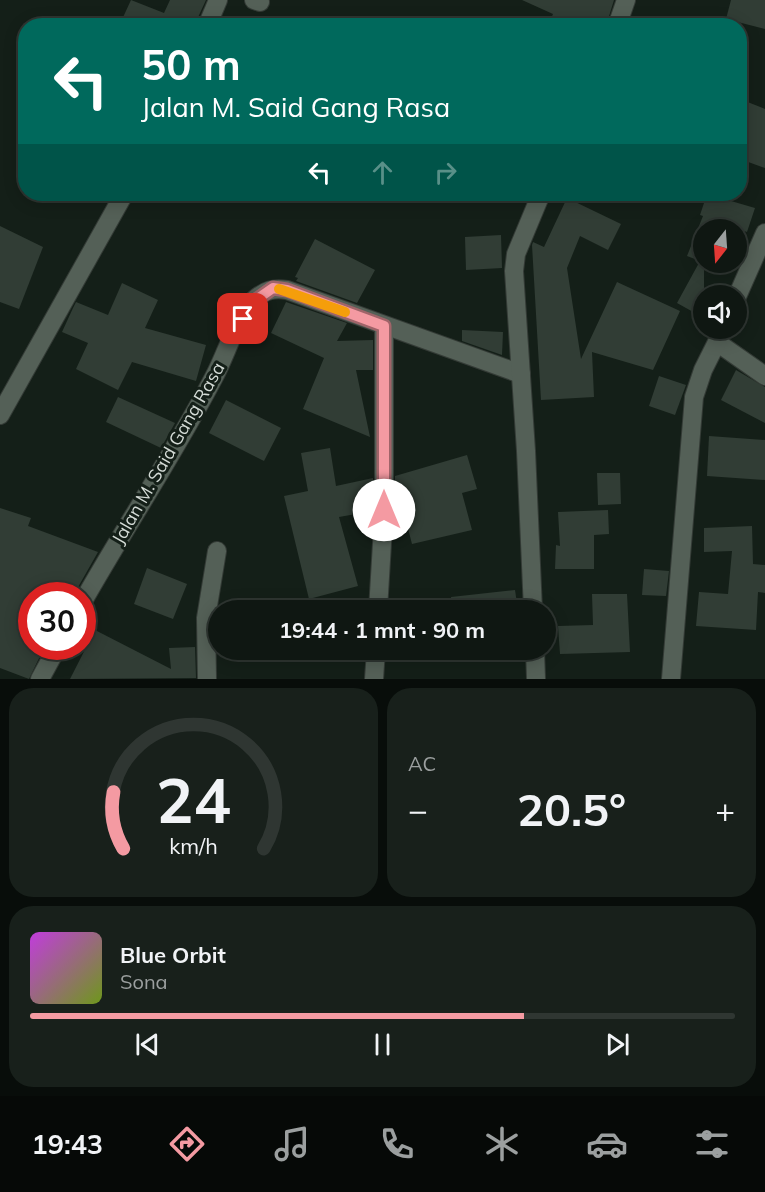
<!DOCTYPE html>
<html lang="id">
<head>
<meta charset="utf-8">
<style>
  body { margin:0; font-family:Mulish,sans-serif; background:#18201b; color:#f1f3f6; height:100vh; display:flex; flex-direction:column; font-size:22px; white-space:nowrap }
  * { box-sizing:border-box; margin:0 }
  p { font-size:20px; color:#9b9f9f }
  .icon { flex:none; width:33px; height:33px; fill:none; stroke:currentColor; stroke-width:2; stroke-linecap:round; stroke-linejoin:round }
  .map { position:relative; height:679px; overflow:hidden }
  .drawer { display:flex; flex-direction:column; gap:9px; padding:9px; background:#080d0a; flex:1 }
  .drawer>* { flex:none }
  .top-card { position:absolute; left:18px; top:18px; width:729px; height:183px; border-radius:24px; box-shadow:0 3px 15px #0003,0 0 0 2px #2f3632; background:#00695c; color:#fff; overflow:hidden }
  .needle { width:39px; rotate:197deg }
  .tools { position:absolute; left:693px; top:219px; display:grid; gap:12px }
  .tools a { display:grid; place-items:center; width:54px; height:54px; border-radius:50%; background:#0f1712; box-shadow:0 3px 15px #0003,0 0 0 2px #2f3632; font-size:30px }
  .speed { position:absolute; left:18px; top:582px; display:flex; gap:12px; font-size:30px; font-weight:700; text-align:center }
  .speed>* { display:grid; place-content:center; width:78px; height:78px; border-radius:50%; background:#0f1712; box-shadow:0 3px 15px #0003,0 0 0 2px #2f3632; line-height:1 }
  .speed .limit { border:9px solid #d22; background:#fff; color:#111 }
  .pin { position:absolute; display:grid; place-items:center; width:51px; height:51px; color:#fff; margin:-26px; border-radius:12px; box-shadow:0 3px 9px #0006 }
  .me { position:absolute; width:66px; margin:-33px; rotate:0deg; stroke-linejoin:round; filter:drop-shadow(0 0 4px #0008) }
  .turn { display:flex; align-items:center; gap:21px; height:126px; padding:0 24px; font-size:27px }
  .turn .icon { width:78px; height:78px; stroke-width:2.5 }
  .turn b { display:block; font-size:42px; line-height:51px }
  .lanes { display:flex; align-items:center; height:57px; padding:0 24px; background:#0003; justify-content:center; gap:30px; direction:ltr }
  .lanes .off { opacity:.35 }
  .big { font-size:45px; font-weight:700; line-height:1.1 }
  .drawer .tile { flex:1; display:flex; flex-direction:column; justify-content:center; gap:9px; min-width:0; padding:0 21px; border-radius:24px; background:#18201b }
  .drawer .dial { align-items:center; gap:0 }
  .dial svg { height:156px; overflow:visible; fill:none; stroke:#2f3632; stroke-width:7; stroke-linecap:round; text-anchor:middle }
  .dial text { fill:#f1f3f6; stroke:none }
  .song { display:flex; align-items:center; gap:18px }
  .cover { width:72px; height:72px; border-radius:9px; background:linear-gradient(135deg,hsl(290 70% 55%),hsl(80 70% 35%)) }
  .played { height:6px; border-radius:3px; background:linear-gradient(90deg,#f49aa2 70%,#2f3632 70%) }
  .keys { display:flex; justify-content:space-around; direction:ltr }
  .heat { display:flex; justify-content:space-between; align-items:center; font-size:33px; direction:ltr }
  .drawer .tiles { flex:1; display:grid; gap:9px; grid-template-columns:1fr 1fr }
  .tile:last-child { grid-column:span 2 }
  .trip { position:absolute; left:208px; top:600px; width:348px; height:60px; border-radius:30px; background:#0f1712; box-shadow:0 3px 15px #0003,0 0 0 2px #2f3632; font-weight:700; line-height:60px; text-align:center }
  .dock { display:flex; height:96px; justify-content:space-around; align-items:center; background:#060907; color:#9b9f9f }
  .dock .icon { width:42px; height:42px }
  .dock .current { color:#f49aa2 }
  .dock b { font-size:27px; color:#f1f3f6 }
  .map>svg:first-child { display:block }
  .building { fill:#313d35 }
  .lines { fill:none; stroke-linecap:round; stroke-linejoin:round }
  .minor-casing { stroke:#343b36; stroke-width:20 }
  .minor { stroke:#546057; stroke-width:18 }
  .route-casing { stroke:#9f6469; stroke-width:15 }
  .route { stroke:#f49aa2; stroke-width:10 }
  .slow { stroke:#f59e0b; stroke-width:10 }
  .labels { text-anchor:middle; dominant-baseline:central; stroke-width:6; stroke-linejoin:round; paint-order:stroke }
  .street-label { font-size:18px; fill:#d4dbd6; stroke:#141f18 }
</style>
</head>
<body>
<div class="map">
<svg width="765" height="679" viewBox="0 0 765 679">
  <rect width="100%" height="100%" fill="#141f18"/>
  <!-- building -->
  <g class="building">
    <polygon points="131,0 164,13 170,0 206,0 194,26 119,26"/>
    <polygon points="522,0 614,0 606,26 548,26 553,14"/>
    <polygon points="731,0 765,0 765,29 726,19"/>
    <polygon points="740,99 765,109 765,168 740,159"/>
    <polygon points="707,194 755,208 747,232 727,225 725,230 704,230 704,262 712,262 711,266 704,263 704,318 677,303 700,261 687,256 703,216 700,215"/>
    <polygon points="567,198 621,224 608,250 580,236 567,268 581,359 617,282 680,311 653,370 592,352 594,397 541,400 532,245 533,242 544,247"/>
    <polygon points="0,226 43,247 19,309 0,302"/>
    <polygon points="501,235 502,268 466,270 465,237"/>
    <polygon points="315,239 375,270 357,303 296,281 298,278 295,277"/>
    <polygon points="122,283 158,300 145,328 206,345 196,381 132,362 118,390 76,369 88,343 62,332 73,308 76,302 108,315"/>
    <polygon points="286,302 347,323 337,341 373,340 373,370 356,370 370,437 303,409 324,358 271,333"/>
    <polygon points="462,330 503,332 502,355 462,341"/>
    <polygon points="736,370 765,387 765,423 721,400"/>
    <polygon points="659,376 686,385 675,415 649,406"/>
    <polygon points="118,397 175,423 161,448 106,422"/>
    <polygon points="226,400 281,428 264,461 209,433"/>
    <polygon points="709,436 765,440 765,480 707,476"/>
    <polygon points="330,448 336,486 373,478 373,511 339,517 358,586 309,599 284,496 308,491 301,453"/>
    <polygon points="467,455 477,489 462,493 472,530 412,544 402,505 395,507 395,476"/>
    <polygon points="597,473 620,473 621,504 598,505"/>
    <polygon points="0,508 31,518 28,526 98,552 73,596 32,596 32,650 41,654 29,679 0,668"/>
    <polygon points="608,510 609,534 594,535 594,569 555,569 556,545 560,546 558,512"/>
    <polygon points="752,526 753,564 765,565 765,593 758,592 756,630 696,626 699,592 728,594 732,551 704,552 704,528"/>
    <polygon points="147,568 187,584 173,619 134,604"/>
    <polygon points="644,569 669,571 666,596 642,595"/>
    <polygon points="515,590 518,610 452,610 451,597"/>
    <polygon points="592,594 627,594 630,652 560,654 558,626 593,625"/>
    <polygon points="95,630 171,669 169,648 195,647 196,678 70,679"/>
  </g>
  <g class="lines">
    <!-- minor casing -->
    <g class="minor-casing">
      <g id="minor">
        <polyline points="254,0 260,2"/>
        <polyline points="207,26 218,0"/>
        <polyline points="617,26 626,0"/>
        <polyline points="736,299 765,233"/>
        <polyline points="718,343 765,376"/>
        <polyline points="0,415 124,194"/>
        <path d="M 82,603 C 125,527 174,454 214,377 C 227,353 235,321 254,300 C 265,290 273,288 287,290 L 521,374"/>
        <polyline points="378,610 384,510 384,326"/>
        <polyline points="533,610 526,451 514,271 516,254 541,194"/>
        <polyline points="535,650 536,679"/>
        <polyline points="40,679 58,646"/>
        <polyline points="207,679 206,618 217,551"/>
        <polyline points="374,679 376,650"/>
        <polyline points="671,679 694,397 703,370 724,328"/>
      </g>
    </g>
    <!-- minor -->
    <use href="#minor" class="minor"/>
  </g>
  <g class="lines">
    <!-- route casing -->
    <g class="route-casing">
      <polyline id="route" points="243,319 253,302 273,288 287,290 384,326 384,510"/>
    </g>
    <!-- route -->
    <use href="#route" class="route"/>
    <!-- slow -->
    <polyline class="slow" points="279,289 345,312"/>
  </g>
  <g class="labels">
    <!-- street labels -->
    <g class="street-label">
      <text transform="translate(168 453) rotate(-60)">Jalan M. Said Gang Rasa</text>
    </g>
  </g>
</svg>
<div class="tools">
<a><svg class="needle" viewBox="-14 -14 28 28"><path d="M0-13l5 13h-10z" fill="#e53935"/><path d="M0 13l5-13h-10z" fill="#9b9f9f"/></svg></a>
<a><svg class="icon" aria-label="sound" viewBox="0 0 24 24"><path d="M4 9h4l5-4v14l-5-4H4zM17 9q2 3 0 6"/></svg></a>
</div>
<div class="speed"><div class="limit">30</div></div>
<div class="pin" style="left:243px;top:319px;background:#d93025"><svg class="icon" aria-label="arrive" viewBox="0 0 24 24"><path d="M6 21V4h12l-3 4 3 4H6"/></svg></div>
<svg class="me" style="left:384px;top:510px" viewBox="-20 -20 40 40"><circle r="19" fill="#fff"/><path d="M0-13L10 11 0 6-10 11z" fill="#f49aa2"/></svg>
<div class="trip">19:44 · 1 mnt · 90 m</div>
<div class="top-card">
<div class="turn"><svg class="icon" aria-label="left" viewBox="0 0 24 24"><path d="M17 20v-9H6M10 6l-5 5 5 5"/></svg><div><b>50 m</b>Jalan M. Said Gang Rasa</div></div>
<div class="lanes"><svg class="icon" aria-label="left" viewBox="0 0 24 24"><path d="M17 20v-9H6M10 6l-5 5 5 5"/></svg><svg class="icon off" aria-label="ahead" viewBox="0 0 24 24"><path d="M12 20V5M6 11l6-6 6 6"/></svg><svg class="icon off" aria-label="right" viewBox="0 0 24 24"><path d="M7 20v-9h11M14 6l5 5-5 5"/></svg></div>
</div>
</div>
<section class="drawer">
<div class="tiles">
<div class="tile dial"><svg viewBox="0 0 100 80">
<path d="M14 69A42 42 0 1 1 86 69"/>
<path d="M14 69A42 42 0 0 1 9 40" stroke="#f49aa2"/>
<text x="50" y="56" font-size="32" font-weight="700">24</text>
<text x="50" y="72" font-size="11">km/h</text>
</svg></div>
<div class="tile"><p>AC</p>
<div class="heat"><a>−</a><b class="big">20.5°</b><a>+</a></div>
</div>
<div class="tile">
<div class="song"><i class="cover"></i><div><b>Blue Orbit</b><p>Sona</p></div></div>
<div class="played"></div>
<div class="keys"><svg class="icon" aria-label="previous" viewBox="0 0 24 24"><path d="M18 5L8 12l10 7zM5 5v14"/></svg><svg class="icon" aria-label="pause" viewBox="0 0 24 24"><path d="M8 5v14M16 5v14"/></svg><svg class="icon" aria-label="next" viewBox="0 0 24 24"><path d="M6 5l10 7-10 7zM19 5v14"/></svg></div>
</div>
</div>
</section>
<nav class="dock">
<b>19:43</b>
<svg class="icon current" aria-label="directions" viewBox="0 0 24 24"><path d="M12 3l9 9-9 9-9-9zM9 14v-3h6M13 9l2 2-2 2"/></svg>
<svg class="icon" aria-label="music" viewBox="0 0 24 24"><path d="M9 18V5l10-2v13"/><circle cx="6" cy="18" r="3"/><circle cx="16" cy="16" r="3"/></svg>
<svg class="icon" aria-label="phone" viewBox="0 0 24 24"><path d="M5 4h4l2 5-3 2q2 4 5 5l2-3 5 2v4C11 20 4 13 5 4z"/></svg>
<svg class="icon" aria-label="climate" viewBox="0 0 24 24"><path d="M12 3v18M4 7l16 10M4 17L20 7"/></svg>
<svg class="icon" aria-label="car" viewBox="0 0 24 24"><path d="M5 17H2v-5l4-1 3-4h7l3 4 3 1v5h-3M9 17h6M6 11h13"/><circle cx="7" cy="17" r="2"/><circle cx="17" cy="17" r="2"/></svg>
<svg class="icon" aria-label="filters" viewBox="0 0 24 24"><path d="M4 7h16M4 17h16"/><circle cx="9" cy="7" r="2"/><circle cx="15" cy="17" r="2"/></svg>
</nav>
</body>
</html>
